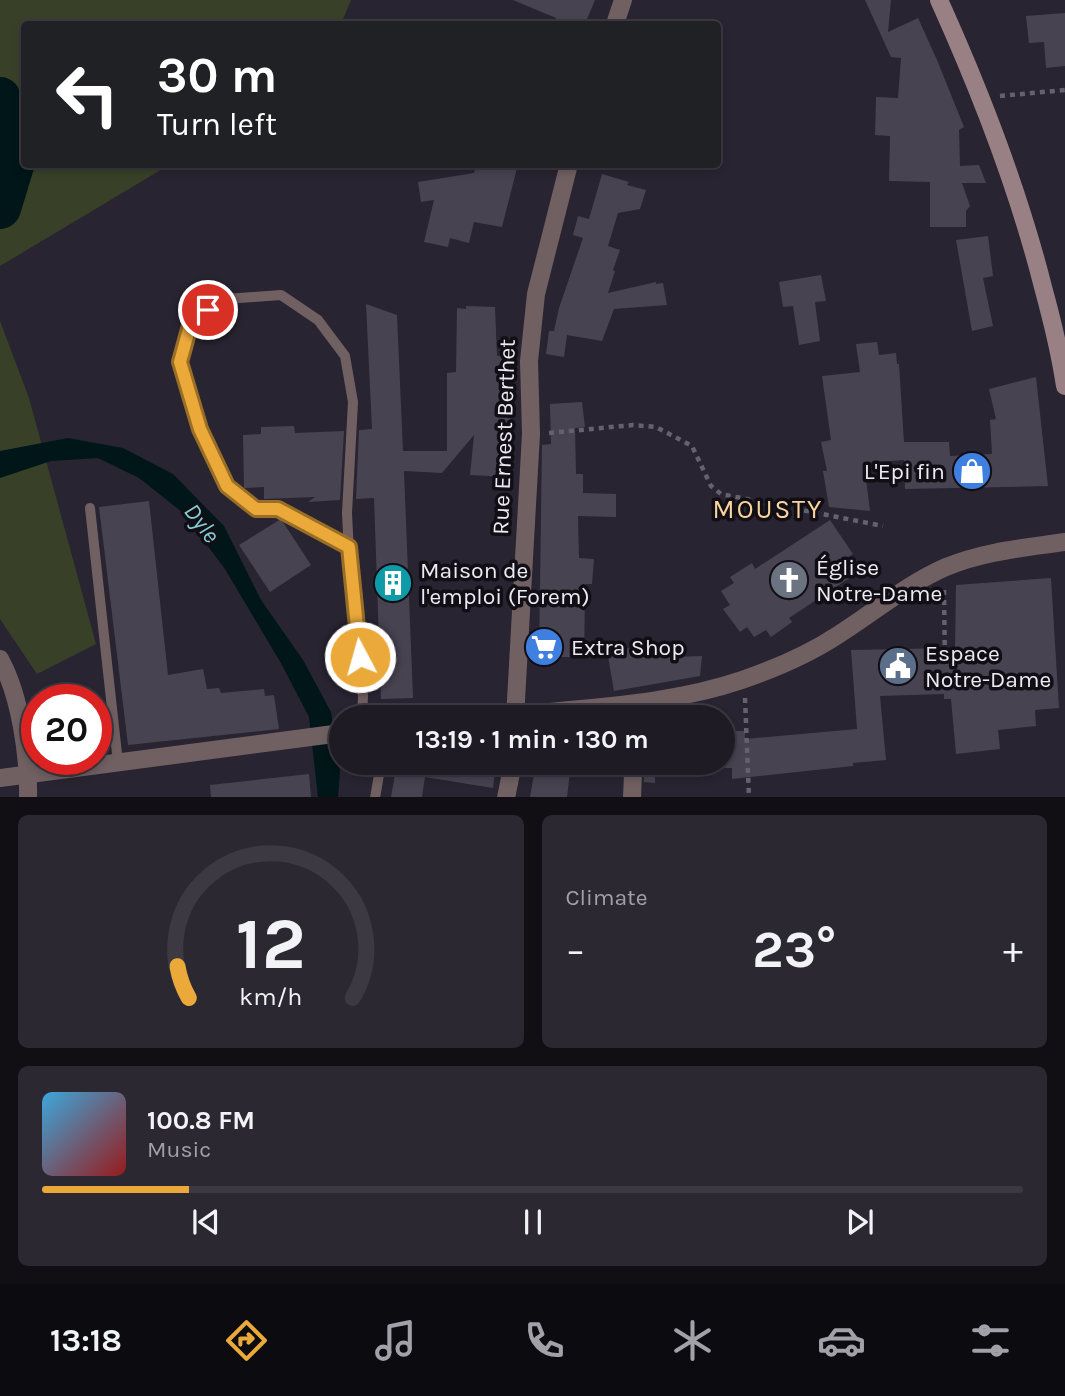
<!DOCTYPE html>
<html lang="en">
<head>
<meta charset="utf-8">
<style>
  body { margin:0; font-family:Karla,sans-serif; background:#2c2832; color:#f1f3f6; height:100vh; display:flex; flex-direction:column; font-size:26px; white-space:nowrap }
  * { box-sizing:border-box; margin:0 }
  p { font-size:23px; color:#a1a1a7 }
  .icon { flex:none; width:38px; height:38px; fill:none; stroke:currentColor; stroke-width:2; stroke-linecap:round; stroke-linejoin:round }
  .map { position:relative; height:797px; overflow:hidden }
  .side { display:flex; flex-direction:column; gap:18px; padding:18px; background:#110f14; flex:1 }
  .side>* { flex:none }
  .hud { position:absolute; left:21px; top:21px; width:700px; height:147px; border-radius:7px; box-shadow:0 4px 10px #0003,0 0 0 2px #3c3942; background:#202124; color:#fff; overflow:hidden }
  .speed { position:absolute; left:21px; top:684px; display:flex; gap:14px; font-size:35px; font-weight:700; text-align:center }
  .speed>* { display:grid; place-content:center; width:91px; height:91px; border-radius:50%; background:#1f1b25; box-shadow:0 4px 10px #0003,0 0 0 2px #3c3942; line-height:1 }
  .speed .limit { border:10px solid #d22; background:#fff; color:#111 }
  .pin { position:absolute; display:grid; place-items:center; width:60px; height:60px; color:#fff; margin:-30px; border:4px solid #fff; border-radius:50%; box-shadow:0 2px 7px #0007 }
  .me { position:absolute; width:77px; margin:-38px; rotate:354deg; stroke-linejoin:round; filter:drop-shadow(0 0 5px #0008) }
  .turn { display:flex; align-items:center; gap:24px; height:147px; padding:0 21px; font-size:32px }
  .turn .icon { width:91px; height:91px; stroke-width:2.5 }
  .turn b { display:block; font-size:49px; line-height:60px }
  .big { font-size:52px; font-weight:700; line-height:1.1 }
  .side .widget { flex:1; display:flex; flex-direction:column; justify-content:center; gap:10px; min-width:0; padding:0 24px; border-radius:10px; background:#2c2832 }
  .side .dial { align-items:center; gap:0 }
  .dial svg { height:182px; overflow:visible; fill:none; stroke:#3c3942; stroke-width:7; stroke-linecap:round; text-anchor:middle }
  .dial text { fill:#f1f3f6; stroke:none }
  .song { display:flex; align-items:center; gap:21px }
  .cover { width:84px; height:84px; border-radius:10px; background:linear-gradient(135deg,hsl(200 70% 55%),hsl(0 70% 35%)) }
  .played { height:7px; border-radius:4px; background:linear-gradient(90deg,#eba93a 15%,#3c3942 15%) }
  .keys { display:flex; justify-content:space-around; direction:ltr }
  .heat { display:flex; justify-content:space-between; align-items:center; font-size:38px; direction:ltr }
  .side .tiles { flex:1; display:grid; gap:18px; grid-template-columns:1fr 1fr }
  .widget:last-child { grid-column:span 2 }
  .trip { position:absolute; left:329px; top:705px; width:406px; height:70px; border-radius:35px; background:#1f1b25; box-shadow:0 4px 10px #0003,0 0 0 2px #3c3942; font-weight:700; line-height:70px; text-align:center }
  .dock { display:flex; height:112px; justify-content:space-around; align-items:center; background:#0c0b0f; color:#a1a1a7 }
  .dock .icon { width:49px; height:49px }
  .dock .active { color:#eba93a }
  .dock b { font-size:32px; color:#f1f3f6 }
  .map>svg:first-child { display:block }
  .green { fill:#384128 }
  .water { fill:#001619 }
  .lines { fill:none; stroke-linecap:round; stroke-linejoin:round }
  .river { stroke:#001619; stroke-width:42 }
  .building { fill:#484351 }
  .path { stroke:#65616d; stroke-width:4.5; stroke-dasharray:5 5; stroke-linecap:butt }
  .service { stroke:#706062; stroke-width:10 }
  .minor { stroke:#706062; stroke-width:18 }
  .tertiary { stroke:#706062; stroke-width:18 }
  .secondary { stroke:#998084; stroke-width:18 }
  .route-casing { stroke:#996e26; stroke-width:18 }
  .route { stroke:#eba93a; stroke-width:12 }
  .labels { text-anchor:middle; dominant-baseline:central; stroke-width:7; stroke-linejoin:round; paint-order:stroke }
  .street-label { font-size:23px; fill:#eceaf2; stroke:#110f15 }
  .poi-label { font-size:23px; fill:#eceaf2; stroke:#110f15; text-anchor:start }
  .water-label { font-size:24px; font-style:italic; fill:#84ced5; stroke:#110f15 }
  .quarter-label { font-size:26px; letter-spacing:2px; fill:#fad49f; stroke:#110f15 }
</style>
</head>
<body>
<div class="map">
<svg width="1065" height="798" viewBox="0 0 1065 798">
  <rect width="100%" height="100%" fill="#292431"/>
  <!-- green -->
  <g class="green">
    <polygon points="0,0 351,0 341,24 24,24 24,164 169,165 0,266"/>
    <polygon points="0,321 29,398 96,644 37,674 0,619"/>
  </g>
  <!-- water -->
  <polygon class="water" points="68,438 123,448 173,474 224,526 261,600 303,660 331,712 340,773 338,797 318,797 309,717 282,665 225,569 182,512 139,478 98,458 51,461 0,478 0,451"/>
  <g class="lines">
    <!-- river -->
    <polyline class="river" points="0,98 18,149 0,208"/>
  </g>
  <!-- building -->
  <g class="building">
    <polygon points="513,0 595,0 585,24 554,24 556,18"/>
    <polygon points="865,0 891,0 888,32 918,18 937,60 964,127 959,130 960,166 979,165 986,183 962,183 970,206 966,211 966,227 930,227 930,182 889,181 890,136 875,135 876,97 898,98 901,58 891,57"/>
    <polygon points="1065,13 1065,66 1046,68 1044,42 1029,43 1026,16"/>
    <polygon points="477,164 518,164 502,227 474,222 469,243 450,238 448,247 424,242 434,200 421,202 418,182 474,173"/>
    <polygon points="602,174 629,182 627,185 646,190 640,209 618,213 608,246 620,250 613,270 615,271 608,293 656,282 656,284 663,283 667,305 614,309 602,341 567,335 564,357 546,354 549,331 554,331 559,308 583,238 573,235 578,216 589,219"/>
    <polygon points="988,236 993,276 983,278 993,326 972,331 956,240"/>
    <polygon points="821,275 826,301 815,302 820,341 799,345 793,306 783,307 779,282"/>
    <polygon points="366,304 397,315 403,451 447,451 447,373 456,372 457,308 466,309 466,306 495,307 497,356 504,356 503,391 512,391 507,477 470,475 474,435 442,473 404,471 413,698 381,699 374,498 356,499 359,430 372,429"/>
    <polygon points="877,342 879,355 896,353 897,364 899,364 904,442 949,442 950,456 992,454 990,420 996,419 989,389 1036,377 1048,486 905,489 904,460 864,463 870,511 829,507 823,471 827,471 821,442 831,440 822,376 860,372 856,344"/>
    <polygon points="582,402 585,427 575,428 576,474 583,474 583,493 616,494 616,517 578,516 579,558 594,559 592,584 586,584 585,597 584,657 539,657 542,445 551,444 550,404"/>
    <polygon points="294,426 295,433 344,431 340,500 308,502 315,497 264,499 264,487 244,488 243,435 261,434 261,427"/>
    <polygon points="149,501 168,675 203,669 207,689 219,688 221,693 264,689 265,696 274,695 279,729 128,745 99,507"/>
    <polygon points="281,519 311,565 270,592 239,545"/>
    <polygon points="830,520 853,554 844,560 854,575 789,618 792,622 771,637 766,630 754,637 747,627 740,632 723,609 730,605 721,591 734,583 730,577 752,563 755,569"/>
    <polygon points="1051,578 1059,708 1035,710 1036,726 998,730 1000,749 956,754 951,699 944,699 944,694 880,696 886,760 853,763 853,766 732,779 732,768 723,768 723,731 745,731 745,739 857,729 851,650 955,648 956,585"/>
    <polygon points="646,646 647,649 671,646 672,657 702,656 700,676 614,691 607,651"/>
    <polygon points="397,763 496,763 493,788 425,777 422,797 391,797"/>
    <polygon points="536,763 571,763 567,797 530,797"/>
    <polygon points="638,763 655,763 655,783 644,782 643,768"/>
    <polygon points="309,774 311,797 211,797 210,785"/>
  </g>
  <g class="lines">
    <!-- path -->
    <g class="path">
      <polyline points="1000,96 1065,90"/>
      <polyline points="549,433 633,425 656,427 692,446 711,486 721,494 883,526"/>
      <polyline points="944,590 945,669"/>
      <polyline points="745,698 749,798"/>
    </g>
    <!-- service -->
    <g class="service">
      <polyline points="90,508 118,763"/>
      <polyline points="349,547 278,509 255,509 227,486 200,429 180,362 191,322 226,299 281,295 318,320 345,356 353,402 347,513 350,574 358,637 363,696 362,718"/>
      <polyline points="375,798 381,763"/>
    </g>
    <!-- minor -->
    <g class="minor">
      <polyline points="615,24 623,0"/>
      <path d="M 0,659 C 20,695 29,756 28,798"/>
      <polyline points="515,718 531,434 529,361 536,294 569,164"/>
      <polyline points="506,798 513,763"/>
      <polyline points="632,798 633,773"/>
    </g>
    <!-- tertiary -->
    <g class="tertiary">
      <path d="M 495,718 C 578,707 662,707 742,680 C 774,669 809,654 838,635 C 873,613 907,584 946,567 C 985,551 1024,548 1065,542"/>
      <polyline points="0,778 341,733"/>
    </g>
    <!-- secondary -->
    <path class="secondary" d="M 939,0 C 981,93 1018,188 1043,287 C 1052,320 1060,352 1065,386"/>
  </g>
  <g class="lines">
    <!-- route casing -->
    <g class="route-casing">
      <polyline id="route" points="208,310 191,322 180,362 200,429 227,486 256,509 278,509 349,547 360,657"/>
    </g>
    <!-- route -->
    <use href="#route" class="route"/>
  </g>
  <!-- icons -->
  <defs>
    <g id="shop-disc" transform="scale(2.0125)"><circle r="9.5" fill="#3f7fe0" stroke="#110f15"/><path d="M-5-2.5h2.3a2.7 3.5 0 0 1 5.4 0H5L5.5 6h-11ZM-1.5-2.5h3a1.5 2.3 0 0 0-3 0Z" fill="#fff"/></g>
    <g id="church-disc" transform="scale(2.0125)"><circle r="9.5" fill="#6b7280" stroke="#110f15"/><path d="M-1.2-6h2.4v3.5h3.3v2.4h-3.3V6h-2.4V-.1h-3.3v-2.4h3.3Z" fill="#fff"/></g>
    <g id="building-disc" transform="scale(2.0125)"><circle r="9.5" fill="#0f9aa8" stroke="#110f15"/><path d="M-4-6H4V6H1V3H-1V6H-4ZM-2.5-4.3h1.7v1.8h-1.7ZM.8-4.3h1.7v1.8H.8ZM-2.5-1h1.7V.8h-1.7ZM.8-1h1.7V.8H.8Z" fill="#fff"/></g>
    <g id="supermarket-disc" transform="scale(2.0125)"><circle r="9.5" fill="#3f7fe0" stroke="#110f15"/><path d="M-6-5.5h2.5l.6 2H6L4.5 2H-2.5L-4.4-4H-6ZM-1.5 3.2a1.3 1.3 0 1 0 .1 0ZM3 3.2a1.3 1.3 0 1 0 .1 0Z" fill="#fff"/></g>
    <g id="civic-disc" transform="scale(2.0125)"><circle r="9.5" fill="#5c6f8a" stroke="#110f15"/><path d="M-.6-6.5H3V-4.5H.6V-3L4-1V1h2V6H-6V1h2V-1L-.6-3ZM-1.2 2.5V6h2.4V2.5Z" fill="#fff"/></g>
  </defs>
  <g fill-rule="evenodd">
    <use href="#shop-disc" x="972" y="471"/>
    <use href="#church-disc" x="789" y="580"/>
    <use href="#building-disc" x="393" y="583"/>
    <use href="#supermarket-disc" x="544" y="647"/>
    <use href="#civic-disc" x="898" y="666"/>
  </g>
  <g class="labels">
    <!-- street labels -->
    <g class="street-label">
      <text transform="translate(504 437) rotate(-88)">Rue Ernest Berthet</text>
    </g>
    <!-- poi labels -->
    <g class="poi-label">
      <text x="945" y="471" text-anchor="end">L'Epi fin</text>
      <text x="816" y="567">Église<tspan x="816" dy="26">Notre-Dame</tspan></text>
      <text x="420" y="570">Maison de<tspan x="420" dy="26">l'emploi (Forem)</tspan></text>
      <text x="571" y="647">Extra Shop</text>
      <text x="925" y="653">Espace<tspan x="925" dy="26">Notre-Dame</tspan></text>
    </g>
    <!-- water labels -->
    <g class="water-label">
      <text transform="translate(202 523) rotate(53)">Dyle</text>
    </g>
    <!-- quarter labels -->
    <g class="quarter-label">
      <text x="768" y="509">MOUSTY</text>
    </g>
  </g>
</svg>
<div class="speed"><div class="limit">20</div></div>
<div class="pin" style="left:208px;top:310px;background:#d93025"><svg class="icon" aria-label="arrive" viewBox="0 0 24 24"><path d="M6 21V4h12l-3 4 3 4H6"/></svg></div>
<svg class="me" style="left:360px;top:657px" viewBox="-20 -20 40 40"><circle r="17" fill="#eba93a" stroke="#fff" stroke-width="3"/><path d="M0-11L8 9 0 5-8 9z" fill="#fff"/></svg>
<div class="trip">13:19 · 1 min · 130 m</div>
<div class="hud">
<div class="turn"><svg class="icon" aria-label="left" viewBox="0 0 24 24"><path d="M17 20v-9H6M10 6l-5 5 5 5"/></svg><div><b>30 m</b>Turn left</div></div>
</div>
</div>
<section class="side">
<div class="tiles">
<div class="widget dial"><svg viewBox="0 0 100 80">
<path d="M14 69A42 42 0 1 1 86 69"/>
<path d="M14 69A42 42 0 0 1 9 55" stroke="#eba93a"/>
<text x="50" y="56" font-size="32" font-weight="700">12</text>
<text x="50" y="72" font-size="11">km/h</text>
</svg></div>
<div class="widget"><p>Climate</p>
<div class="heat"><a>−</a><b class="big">23°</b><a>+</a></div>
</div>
<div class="widget">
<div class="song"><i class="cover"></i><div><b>100.8 FM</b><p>Music</p></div></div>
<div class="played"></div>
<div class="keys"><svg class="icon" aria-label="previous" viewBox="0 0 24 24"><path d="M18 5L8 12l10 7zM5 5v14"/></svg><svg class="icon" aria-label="pause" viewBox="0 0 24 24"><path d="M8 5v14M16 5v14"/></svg><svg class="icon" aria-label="next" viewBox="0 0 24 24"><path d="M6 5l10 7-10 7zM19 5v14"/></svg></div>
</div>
</div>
</section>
<nav class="dock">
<b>13:18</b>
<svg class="icon active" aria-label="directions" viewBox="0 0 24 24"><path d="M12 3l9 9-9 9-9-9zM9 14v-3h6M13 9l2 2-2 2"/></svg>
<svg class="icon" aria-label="music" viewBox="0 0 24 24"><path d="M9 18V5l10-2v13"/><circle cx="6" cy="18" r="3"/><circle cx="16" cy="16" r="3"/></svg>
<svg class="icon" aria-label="phone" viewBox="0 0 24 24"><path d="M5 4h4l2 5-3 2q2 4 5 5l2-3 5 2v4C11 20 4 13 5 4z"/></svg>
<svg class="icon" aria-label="climate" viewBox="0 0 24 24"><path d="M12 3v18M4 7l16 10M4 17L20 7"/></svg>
<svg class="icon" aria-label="car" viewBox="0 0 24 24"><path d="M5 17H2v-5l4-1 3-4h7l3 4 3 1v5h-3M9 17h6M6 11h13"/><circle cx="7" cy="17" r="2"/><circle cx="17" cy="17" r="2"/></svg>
<svg class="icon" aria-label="filters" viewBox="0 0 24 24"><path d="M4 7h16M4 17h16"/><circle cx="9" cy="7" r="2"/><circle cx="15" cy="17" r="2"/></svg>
</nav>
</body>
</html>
